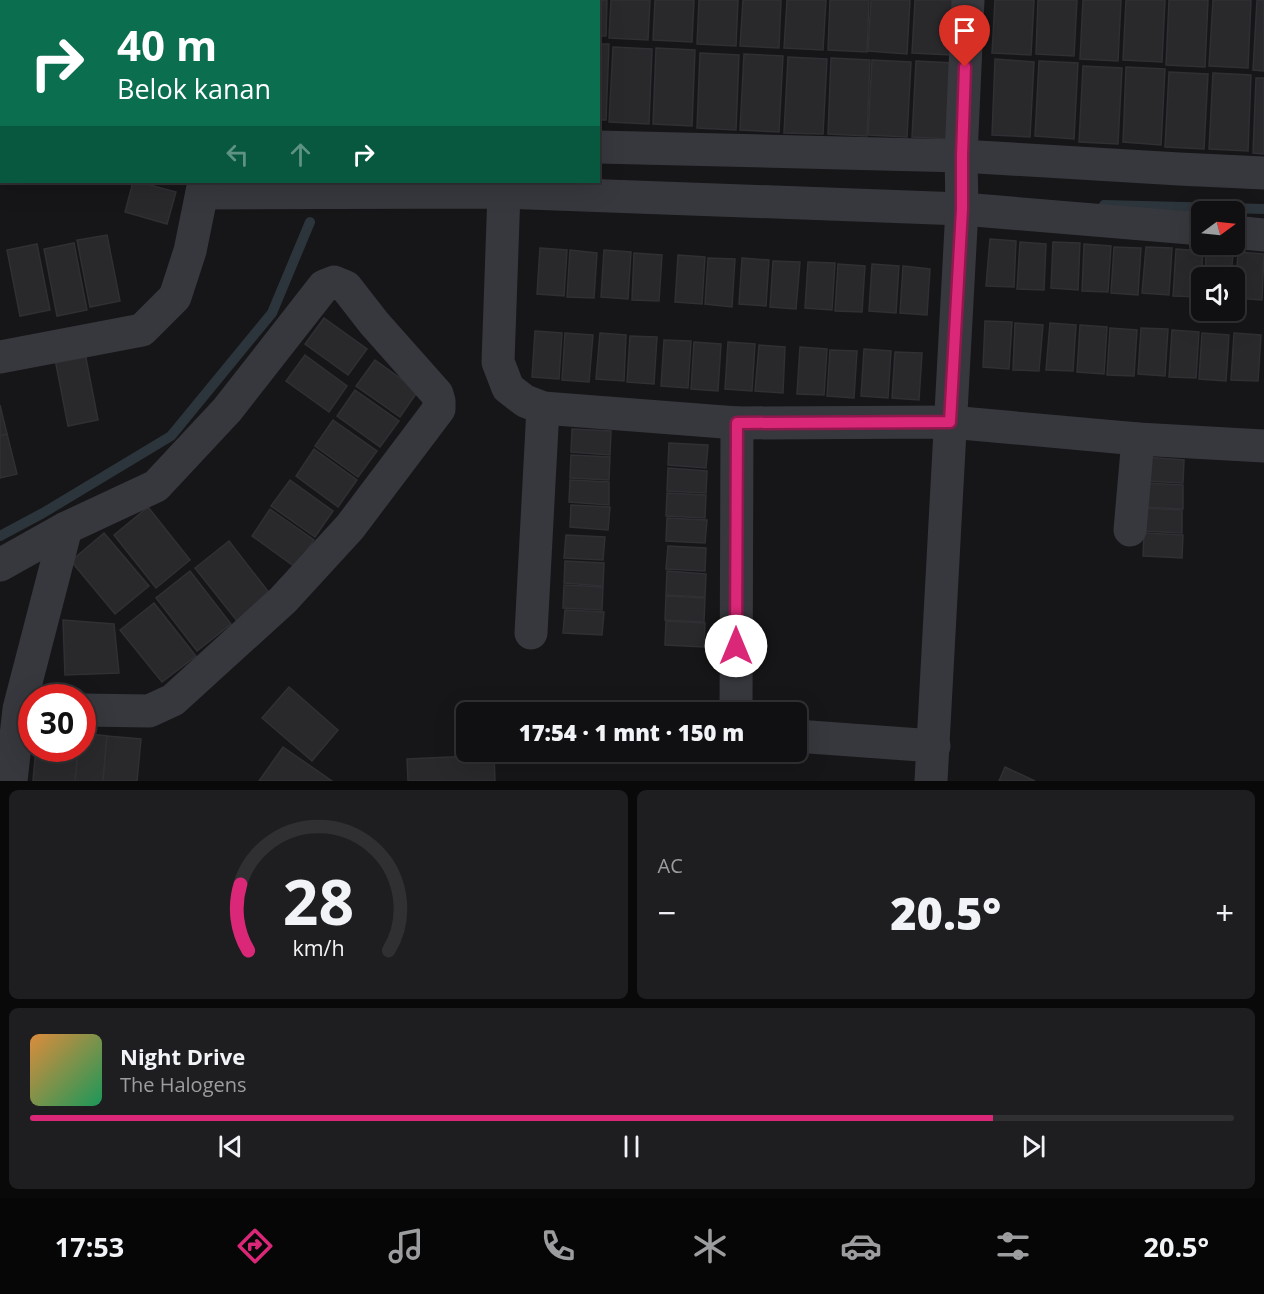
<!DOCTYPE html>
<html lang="id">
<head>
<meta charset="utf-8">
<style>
  body { margin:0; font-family:"Open Sans",sans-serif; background:#1e1e20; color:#f1f3f6; height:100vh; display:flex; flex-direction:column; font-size:22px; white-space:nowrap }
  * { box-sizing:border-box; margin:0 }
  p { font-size:20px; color:#9c9d9f }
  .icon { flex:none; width:33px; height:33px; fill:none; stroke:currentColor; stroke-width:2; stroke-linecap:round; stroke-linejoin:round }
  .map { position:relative; height:781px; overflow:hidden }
  .details { display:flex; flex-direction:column; gap:9px; padding:9px; background:#09090a; flex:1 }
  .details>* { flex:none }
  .hud { position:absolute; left:0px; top:0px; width:600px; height:183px; box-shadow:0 6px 24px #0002,0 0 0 2px #303032; background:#0b6e4f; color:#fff; overflow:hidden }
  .needle { width:39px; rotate:75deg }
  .tools { position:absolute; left:1191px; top:201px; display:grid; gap:12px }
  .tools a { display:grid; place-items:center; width:54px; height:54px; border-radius:9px; background:#101012; box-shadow:0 6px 24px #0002,0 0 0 2px #303032; font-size:30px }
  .speed { position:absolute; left:18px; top:684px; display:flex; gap:12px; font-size:30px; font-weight:700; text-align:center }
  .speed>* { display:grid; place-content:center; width:78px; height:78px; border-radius:50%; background:#101012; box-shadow:0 6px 24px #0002,0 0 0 2px #303032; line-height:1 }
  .speed .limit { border:9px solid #d22; background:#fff; color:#111 }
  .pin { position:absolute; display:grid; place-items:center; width:51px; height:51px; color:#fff; margin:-62px -26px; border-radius:50% 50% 50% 0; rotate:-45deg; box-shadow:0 0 6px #0007 }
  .pin .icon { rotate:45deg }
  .me { position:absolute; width:66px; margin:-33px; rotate:0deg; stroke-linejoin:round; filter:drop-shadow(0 0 4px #0008) }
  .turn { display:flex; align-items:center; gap:21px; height:126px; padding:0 18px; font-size:27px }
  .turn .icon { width:78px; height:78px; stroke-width:2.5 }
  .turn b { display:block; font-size:42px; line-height:51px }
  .lanes { display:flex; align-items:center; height:57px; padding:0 18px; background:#0003; justify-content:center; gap:30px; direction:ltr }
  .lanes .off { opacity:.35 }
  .big { font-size:45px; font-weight:800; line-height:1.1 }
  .details .widget { flex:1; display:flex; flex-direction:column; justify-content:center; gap:9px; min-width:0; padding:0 21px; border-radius:9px; background:#1e1e20 }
  .details .dial { align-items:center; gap:0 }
  .dial svg { height:156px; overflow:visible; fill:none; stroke:#303032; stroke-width:7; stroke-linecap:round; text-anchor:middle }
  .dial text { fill:#f1f3f6; stroke:none }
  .song { display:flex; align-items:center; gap:18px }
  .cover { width:72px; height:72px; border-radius:9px; background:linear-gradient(135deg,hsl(30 70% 55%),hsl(150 70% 35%)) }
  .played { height:6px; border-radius:3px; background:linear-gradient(90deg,#db2777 80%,#303032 80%) }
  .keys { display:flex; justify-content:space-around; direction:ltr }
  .heat { display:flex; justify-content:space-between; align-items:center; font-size:33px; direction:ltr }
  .details .tiles { flex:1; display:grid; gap:9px; grid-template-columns:1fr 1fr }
  .widget:last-child { grid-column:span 2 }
  .trip { position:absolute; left:456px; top:702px; width:351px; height:60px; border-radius:9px; background:#101012; box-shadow:0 6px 24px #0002,0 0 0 2px #303032; font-weight:800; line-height:60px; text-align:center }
  .menu { display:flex; height:96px; justify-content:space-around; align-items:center; background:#060607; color:#9c9d9f }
  .menu .icon { width:42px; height:42px }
  .menu .selected { color:#db2777 }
  .menu b { font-size:27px; color:#f1f3f6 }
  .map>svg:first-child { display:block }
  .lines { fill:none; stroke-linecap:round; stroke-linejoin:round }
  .stream { stroke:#2c353c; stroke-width:10 }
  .building { fill:#29292c; stroke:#303034; stroke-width:1.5 }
  .street { stroke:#37383d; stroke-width:33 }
  .route-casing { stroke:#8e194d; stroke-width:15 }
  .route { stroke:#db2777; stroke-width:10 }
</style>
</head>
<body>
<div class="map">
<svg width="1264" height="781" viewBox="0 0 1264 781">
  <rect width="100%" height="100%" fill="#161618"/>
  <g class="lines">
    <!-- stream -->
    <g class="stream">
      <polyline points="1104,205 1264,209"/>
      <polyline points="0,536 43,513 171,436 272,313 310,222"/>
    </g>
  </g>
  <!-- building -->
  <g class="building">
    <polygon points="0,0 44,0 44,2 2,2 2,26 0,25"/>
    <rect x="193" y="0" width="45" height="2"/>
    <polygon points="306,0 344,0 344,2 305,2"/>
    <rect x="346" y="0" width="39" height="2"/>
    <polygon points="390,0 429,0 428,2 390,2"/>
    <rect x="437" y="0" width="39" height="2"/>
    <rect x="481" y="0" width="38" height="2"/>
    <rect x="525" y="0" width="39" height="2"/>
    <polygon points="568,0 607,0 606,36 598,36 598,2 568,2"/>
    <polygon points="611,0 650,0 648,40 609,38"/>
    <polygon points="655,0 694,0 692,42 653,40"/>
    <polygon points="699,0 738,0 736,46 697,44"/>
    <polygon points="743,0 781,0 779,48 740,46"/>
    <polygon points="787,0 826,0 823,50 784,48"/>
    <polygon points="830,0 869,0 867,52 828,50"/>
    <polygon points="871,0 910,0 907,54 868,51"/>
    <polygon points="915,0 953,0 951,55 912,53"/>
    <polygon points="995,0 1034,0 1031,55 992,53"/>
    <polygon points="1038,0 1077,0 1074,56 1036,54"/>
    <polygon points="1083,0 1121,0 1118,61 1080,59"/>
    <polygon points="1126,0 1165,0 1162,62 1123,60"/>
    <polygon points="1169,0 1208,0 1205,67 1166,65"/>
    <polygon points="1213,0 1251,0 1248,68 1209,66"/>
    <polygon points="1257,0 1264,0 1264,71 1253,70"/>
    <polygon points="598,44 609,44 606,120 598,120"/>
    <polygon points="613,47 652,49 649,124 609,122"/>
    <polygon points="656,48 695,50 692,126 653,124"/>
    <polygon points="700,53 739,55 736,130 697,128"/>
    <polygon points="744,54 783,56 779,132 740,130"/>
    <polygon points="788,57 827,59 823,134 784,133"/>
    <polygon points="831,58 870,60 867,136 828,134"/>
    <polygon points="995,59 1034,62 1030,137 992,135"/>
    <polygon points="872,60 911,62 907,137 868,135"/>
    <polygon points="916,61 954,63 951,139 912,137"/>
    <polygon points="1039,61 1078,63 1074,139 1035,136"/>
    <polygon points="1083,66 1122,68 1118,144 1079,142"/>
    <polygon points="1126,67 1165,69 1161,145 1123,142"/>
    <polygon points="1169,72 1208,74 1204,149 1165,147"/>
    <polygon points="1213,73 1251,75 1248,151 1209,149"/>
    <polygon points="0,75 2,75 1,116 0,116"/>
    <polygon points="1256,78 1264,78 1264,154 1253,153"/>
    <polygon points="133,182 139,182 176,192 167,224 125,212"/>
    <polygon points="107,235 120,301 90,307 77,240"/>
    <polygon points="990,239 1016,241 1014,287 986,286"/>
    <polygon points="1020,242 1046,244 1044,290 1017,289"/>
    <polygon points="1053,242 1080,243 1078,290 1051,288"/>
    <polygon points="74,243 87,310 57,316 44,249"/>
    <polygon points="37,244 50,310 20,316 7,250"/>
    <polygon points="1084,244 1111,246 1108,292 1082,291"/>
    <polygon points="1114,247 1141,248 1138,295 1111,293"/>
    <polygon points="1146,247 1172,248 1169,295 1142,293"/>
    <polygon points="540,248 567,250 564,296 537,294"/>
    <polygon points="1176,249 1203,251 1200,297 1173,296"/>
    <polygon points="570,250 597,253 594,298 567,297"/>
    <polygon points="604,250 631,252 628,299 601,297"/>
    <polygon points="1206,252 1233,253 1231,278 1205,278"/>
    <polygon points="1238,252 1264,254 1262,300 1235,298"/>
    <polygon points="634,253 662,255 659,301 632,300"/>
    <polygon points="678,255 705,257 702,304 675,302"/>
    <polygon points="708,258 735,259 732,307 705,304"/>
    <polygon points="742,258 769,260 766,306 739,304"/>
    <polygon points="773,261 800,262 796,309 770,307"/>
    <polygon points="808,262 835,263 832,310 805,308"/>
    <polygon points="838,264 865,266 862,312 835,311"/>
    <polygon points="872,264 899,266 896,313 869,311"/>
    <polygon points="903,266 930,269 927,315 900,313"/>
    <polygon points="324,318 367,349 348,375 305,344"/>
    <polygon points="985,321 1012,322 1009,369 983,367"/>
    <polygon points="1015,323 1043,325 1039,371 1013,370"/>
    <polygon points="1050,323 1076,325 1073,371 1046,370"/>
    <polygon points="1080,325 1107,327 1104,374 1077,372"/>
    <polygon points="1110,328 1137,330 1134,376 1107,375"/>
    <polygon points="1141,328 1168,329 1165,376 1138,374"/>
    <polygon points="1172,330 1199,332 1196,378 1169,377"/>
    <polygon points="535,331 562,333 559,379 532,377"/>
    <polygon points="565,333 593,335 589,382 562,380"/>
    <polygon points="600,333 626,335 624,381 596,379"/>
    <polygon points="1202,333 1229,335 1226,381 1199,379"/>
    <polygon points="1234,333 1261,335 1258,381 1231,380"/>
    <polygon points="630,336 657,337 654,384 627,382"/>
    <polygon points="664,340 691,341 688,388 661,386"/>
    <polygon points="694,342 721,344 718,391 691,389"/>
    <polygon points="728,342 755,344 752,391 725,389"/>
    <polygon points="759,345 785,347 783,393 755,391"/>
    <polygon points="800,347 827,349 824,395 797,394"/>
    <polygon points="864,349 891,351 888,398 861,396"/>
    <polygon points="830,350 857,351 854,398 827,396"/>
    <polygon points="895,352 922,353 919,400 892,398"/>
    <polygon points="85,353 98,420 68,426 55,359"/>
    <polygon points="305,355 347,386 329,412 286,381"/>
    <polygon points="375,360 418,391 400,417 356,386"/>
    <polygon points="355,390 399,421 380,447 337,416"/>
    <polygon points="0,405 7,434 0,436"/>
    <polygon points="333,420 377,451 358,477 315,446"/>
    <polygon points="572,429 611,431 610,455 571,452"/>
    <polygon points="7,434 17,474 0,478 0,436"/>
    <polygon points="669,443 708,445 706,468 668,465"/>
    <polygon points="314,449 357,480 338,507 296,476"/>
    <polygon points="571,455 610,457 609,480 570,478"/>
    <polygon points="1145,457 1184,460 1183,483 1144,481"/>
    <polygon points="668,468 707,471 706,493 667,491"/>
    <polygon points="290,480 333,511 315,537 271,506"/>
    <polygon points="570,480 609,482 609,505 569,502"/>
    <polygon points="1144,483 1183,485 1183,509 1143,507"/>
    <polygon points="667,493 706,495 705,518 666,516"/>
    <polygon points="571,505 610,507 608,530 570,527"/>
    <polygon points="148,507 190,560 156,588 114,535"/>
    <polygon points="1144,508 1182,510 1182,533 1142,531"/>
    <polygon points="270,509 314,540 295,567 252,536"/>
    <polygon points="667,518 707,520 705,543 666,541"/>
    <polygon points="104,533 149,586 115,614 71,561"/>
    <polygon points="1144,533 1183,535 1182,558 1143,556"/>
    <polygon points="566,535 605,537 603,560 564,558"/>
    <polygon points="229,541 270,594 237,621 195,568"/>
    <polygon points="668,546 706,548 705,571 666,569"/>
    <polygon points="565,561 604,563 603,586 564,583"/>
    <polygon points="190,571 231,624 197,651 156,598"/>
    <polygon points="667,571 706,574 705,597 666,595"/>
    <polygon points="564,585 603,587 602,610 563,608"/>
    <polygon points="666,596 705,598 704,622 665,620"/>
    <polygon points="154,603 196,656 162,682 120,630"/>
    <polygon points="565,610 604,612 602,635 563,633"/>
    <polygon points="63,620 114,624 119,673 65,675"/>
    <polygon points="666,621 705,623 704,647 665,645"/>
    <polygon points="289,687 338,730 312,761 262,718"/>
    <polygon points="82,733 107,736 103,781 75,781 78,748 82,748"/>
    <polygon points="107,736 141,739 137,781 103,781"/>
    <polygon points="283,747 332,781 259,781"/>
    <polygon points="36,748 78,748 75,781 33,781"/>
    <polygon points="494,755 495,781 408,781 407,759"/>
    <polygon points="1005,767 1035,781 999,781"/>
  </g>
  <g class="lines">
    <!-- street -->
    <g class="street">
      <polyline points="138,2 138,0"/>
      <polyline points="252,2 252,0"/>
      <polyline points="598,147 961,156 1179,169 1264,173"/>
      <polyline points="504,192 498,362 508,388 525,401 543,408 737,423 950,422 1138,439 1264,446"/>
      <polyline points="202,193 504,192 962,209 1202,229"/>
      <polyline points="1234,232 1264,235"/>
      <polyline points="0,357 142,330 175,297 190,251 204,182"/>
      <polyline points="1130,530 1138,439"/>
      <polyline points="0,565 66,528 156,486 227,410 324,286 334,282 346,287 374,323 437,394 439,401 439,409 350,527 283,600 173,700 149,711 82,710"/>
      <polyline points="531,633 543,408"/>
      <polyline points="736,712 737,423"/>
      <polyline points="796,736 934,746"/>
      <polyline points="11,781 19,709 66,528"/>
      <polyline points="931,781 962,209 961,156 968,0"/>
    </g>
  </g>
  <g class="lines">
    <!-- route casing -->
    <g class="route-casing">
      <polyline id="route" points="736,646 737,423 950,422 962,209 962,156 965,67"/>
    </g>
    <!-- route -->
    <use href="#route" class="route"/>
  </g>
</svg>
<div class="tools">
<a><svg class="needle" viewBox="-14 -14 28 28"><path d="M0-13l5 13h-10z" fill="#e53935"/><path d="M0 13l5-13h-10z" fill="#9c9d9f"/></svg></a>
<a><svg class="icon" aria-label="sound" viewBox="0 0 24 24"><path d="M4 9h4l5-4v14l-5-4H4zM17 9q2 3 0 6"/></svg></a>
</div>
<div class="speed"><div class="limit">30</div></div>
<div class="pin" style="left:965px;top:67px;background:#d93025"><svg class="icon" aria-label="arrive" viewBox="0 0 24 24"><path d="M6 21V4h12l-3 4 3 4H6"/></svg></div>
<svg class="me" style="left:736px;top:646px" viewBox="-20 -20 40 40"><circle r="19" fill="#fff"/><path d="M0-13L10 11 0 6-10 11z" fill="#db2777"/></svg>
<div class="trip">17:54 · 1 mnt · 150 m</div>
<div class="hud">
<div class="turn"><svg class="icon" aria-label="right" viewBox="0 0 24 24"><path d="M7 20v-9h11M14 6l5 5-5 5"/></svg><div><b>40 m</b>Belok kanan</div></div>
<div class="lanes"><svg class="icon off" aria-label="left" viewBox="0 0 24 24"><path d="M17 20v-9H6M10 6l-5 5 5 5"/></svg><svg class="icon off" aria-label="ahead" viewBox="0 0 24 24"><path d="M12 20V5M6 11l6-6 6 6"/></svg><svg class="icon" aria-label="right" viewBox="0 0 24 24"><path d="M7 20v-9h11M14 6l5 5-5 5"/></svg></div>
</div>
</div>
<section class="details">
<div class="tiles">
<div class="widget dial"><svg viewBox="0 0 100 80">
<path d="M14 69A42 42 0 1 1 86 69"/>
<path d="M14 69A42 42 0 0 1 10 35" stroke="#db2777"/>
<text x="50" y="56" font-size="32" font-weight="700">28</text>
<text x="50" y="72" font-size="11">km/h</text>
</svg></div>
<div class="widget"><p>AC</p>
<div class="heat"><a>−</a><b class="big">20.5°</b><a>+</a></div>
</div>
<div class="widget">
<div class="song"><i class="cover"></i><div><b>Night Drive</b><p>The Halogens</p></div></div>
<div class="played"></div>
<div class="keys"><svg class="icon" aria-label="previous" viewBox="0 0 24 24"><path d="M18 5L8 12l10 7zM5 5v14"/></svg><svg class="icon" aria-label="pause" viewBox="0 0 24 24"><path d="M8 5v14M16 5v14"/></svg><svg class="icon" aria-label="next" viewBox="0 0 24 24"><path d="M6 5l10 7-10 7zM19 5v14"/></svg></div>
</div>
</div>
</section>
<nav class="menu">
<b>17:53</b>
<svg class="icon selected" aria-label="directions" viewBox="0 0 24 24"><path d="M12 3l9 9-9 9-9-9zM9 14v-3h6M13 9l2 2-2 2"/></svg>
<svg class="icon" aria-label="music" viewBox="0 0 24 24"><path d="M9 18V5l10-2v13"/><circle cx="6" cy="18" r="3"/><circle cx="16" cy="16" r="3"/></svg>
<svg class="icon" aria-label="phone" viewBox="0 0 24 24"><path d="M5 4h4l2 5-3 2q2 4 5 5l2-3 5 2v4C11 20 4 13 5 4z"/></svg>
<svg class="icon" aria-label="climate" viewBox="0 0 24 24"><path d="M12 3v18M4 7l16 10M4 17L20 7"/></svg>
<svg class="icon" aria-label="car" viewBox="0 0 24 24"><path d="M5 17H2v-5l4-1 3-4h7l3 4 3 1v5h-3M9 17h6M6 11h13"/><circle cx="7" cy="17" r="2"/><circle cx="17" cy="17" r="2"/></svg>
<svg class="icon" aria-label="filters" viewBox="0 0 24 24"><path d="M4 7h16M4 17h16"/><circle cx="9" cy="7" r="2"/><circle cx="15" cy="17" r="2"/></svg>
<b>20.5°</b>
</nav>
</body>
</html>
